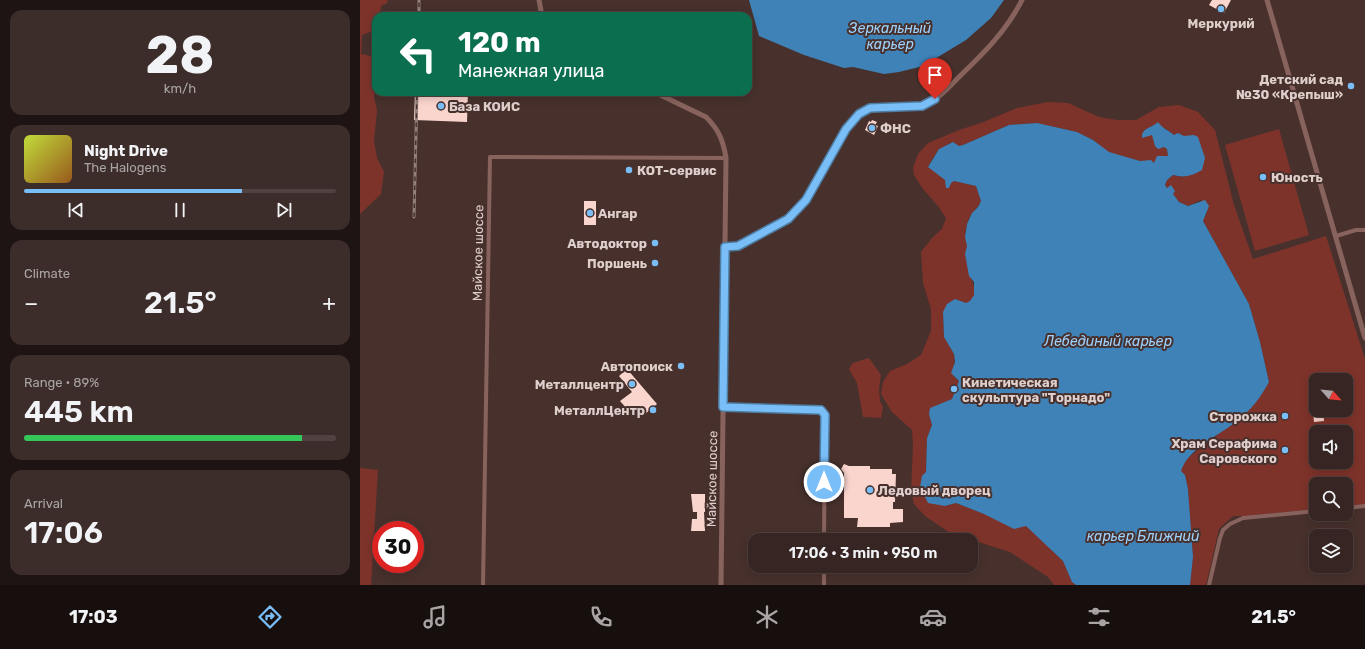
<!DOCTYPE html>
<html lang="en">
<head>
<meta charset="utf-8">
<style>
  body { margin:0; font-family:Rubik,sans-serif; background:#3d2d2a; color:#f1f3f6; height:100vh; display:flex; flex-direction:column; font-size:15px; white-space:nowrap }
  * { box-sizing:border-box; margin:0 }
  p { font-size:13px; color:#aaa5a5 }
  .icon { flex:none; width:22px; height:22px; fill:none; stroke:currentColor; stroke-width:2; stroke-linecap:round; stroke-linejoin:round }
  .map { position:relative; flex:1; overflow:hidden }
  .panel { display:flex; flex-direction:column; gap:10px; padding:10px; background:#1e1413; width:360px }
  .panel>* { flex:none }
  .guide { position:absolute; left:12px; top:12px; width:380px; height:84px; border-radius:12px; box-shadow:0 2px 10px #0003,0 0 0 1px #504240; background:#0b6e4f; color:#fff; overflow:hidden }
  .needle { width:26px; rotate:117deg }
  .buttons { position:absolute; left:949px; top:373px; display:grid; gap:8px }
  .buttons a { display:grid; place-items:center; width:44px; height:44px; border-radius:8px; background:#362522; box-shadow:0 2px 10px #0003,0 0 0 1px #504240; font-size:20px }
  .speed { position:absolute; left:12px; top:521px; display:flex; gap:8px; font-size:20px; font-weight:700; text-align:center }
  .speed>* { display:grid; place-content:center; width:52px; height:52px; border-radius:50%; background:#362522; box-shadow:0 2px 10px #0003,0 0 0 1px #504240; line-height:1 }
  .speed .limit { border:6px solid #d22; background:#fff; color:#111 }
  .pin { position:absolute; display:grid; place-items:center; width:34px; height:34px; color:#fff; margin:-41px -17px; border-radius:50% 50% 50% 0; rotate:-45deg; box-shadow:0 0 4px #0007 }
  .pin .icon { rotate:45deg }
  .me { position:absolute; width:44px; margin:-22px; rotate:0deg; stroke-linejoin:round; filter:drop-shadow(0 0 3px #0008) }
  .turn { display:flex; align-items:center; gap:14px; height:84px; padding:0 20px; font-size:18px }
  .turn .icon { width:52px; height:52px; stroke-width:2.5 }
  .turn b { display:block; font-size:28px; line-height:34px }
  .big { font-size:30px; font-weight:600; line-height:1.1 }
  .panel .tile { flex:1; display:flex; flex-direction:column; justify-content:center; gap:6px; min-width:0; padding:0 14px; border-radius:12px; background:#3d2d2a }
  .panel .dial { align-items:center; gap:0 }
  .dial b { font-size:52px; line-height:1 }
  .song { display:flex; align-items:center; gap:12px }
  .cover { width:48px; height:48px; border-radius:6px; background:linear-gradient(135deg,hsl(70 70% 55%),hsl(30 70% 35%)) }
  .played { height:4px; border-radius:2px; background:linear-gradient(90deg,#7abef8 70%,#504240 70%) }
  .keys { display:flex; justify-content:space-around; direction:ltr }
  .heat { display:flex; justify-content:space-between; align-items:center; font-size:22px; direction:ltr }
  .charge { height:6px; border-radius:3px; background:linear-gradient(90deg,#34c759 89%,#504240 0) }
  .trip { position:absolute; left:388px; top:533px; width:230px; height:40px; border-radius:12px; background:#362522; box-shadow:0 2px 10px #0003,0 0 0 1px #504240; font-weight:600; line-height:40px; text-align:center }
  .menu { display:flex; height:64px; justify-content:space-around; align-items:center; background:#160f0e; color:#aaa5a5 }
  .menu .icon { width:28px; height:28px }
  .menu .active { color:#7abef8 }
  .menu b { font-size:18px; color:#f1f3f6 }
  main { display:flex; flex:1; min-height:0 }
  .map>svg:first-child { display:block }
  .green { fill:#7e332a; fill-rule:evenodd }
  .water { fill:#3e82b8 }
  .building { fill:#fad5ce }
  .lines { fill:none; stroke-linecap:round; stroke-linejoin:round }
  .minor { stroke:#88635d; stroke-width:4 }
  .tertiary { stroke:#88635d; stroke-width:5 }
  .rail-casing { stroke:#93807c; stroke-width:3 }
  .rail { stroke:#48312d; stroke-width:1.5; stroke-dasharray:4.5; stroke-linecap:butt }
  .route-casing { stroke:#4f7ca1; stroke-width:10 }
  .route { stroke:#7abef8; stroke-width:7 }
  .poi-dot { fill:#7abef8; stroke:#48312d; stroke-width:1.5 }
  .labels { text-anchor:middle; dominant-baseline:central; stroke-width:4; stroke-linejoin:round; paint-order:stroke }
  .poi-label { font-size:13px; font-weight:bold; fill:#decfcc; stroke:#48312d; text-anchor:end }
  .street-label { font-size:13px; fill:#decfcc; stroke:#48312d }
  .water-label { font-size:14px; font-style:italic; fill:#9dd1fe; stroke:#48312d }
</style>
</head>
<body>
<main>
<section class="panel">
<div class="tile dial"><b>28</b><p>km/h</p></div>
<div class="tile">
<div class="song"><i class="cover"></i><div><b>Night Drive</b><p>The Halogens</p></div></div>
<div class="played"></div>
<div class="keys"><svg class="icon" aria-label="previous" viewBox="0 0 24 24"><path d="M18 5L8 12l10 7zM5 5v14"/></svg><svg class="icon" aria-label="pause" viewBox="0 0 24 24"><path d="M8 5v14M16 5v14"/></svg><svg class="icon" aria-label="next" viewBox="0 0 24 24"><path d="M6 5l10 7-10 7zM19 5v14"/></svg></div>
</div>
<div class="tile"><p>Climate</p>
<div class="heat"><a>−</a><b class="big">21.5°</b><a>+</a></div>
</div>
<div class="tile"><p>Range · 89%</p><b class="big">445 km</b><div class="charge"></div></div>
<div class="tile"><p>Arrival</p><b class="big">17:06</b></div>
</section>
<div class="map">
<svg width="1005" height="585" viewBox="0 0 1005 585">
  <rect width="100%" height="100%" fill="#48312d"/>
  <!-- green -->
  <g class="green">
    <polygon points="0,0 28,0 27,3 21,6 20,16 16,16 16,30 2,35 1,54 16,57 16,82 14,97 17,110 14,141 17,158 24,172 21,194 0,214"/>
    <path d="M 688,102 L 708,103 L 739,117 L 757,120 L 776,120 L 799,107 L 819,105 L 838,112 L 855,130 L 874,205 L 893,259 L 966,236 L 1005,359 L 1005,505 L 986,506 L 986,484 L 956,484 L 956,509 L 884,516 L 873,516 L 859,529 L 846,585 L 830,585 L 833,557 L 828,489 L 825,475 L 820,471 C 827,454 843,448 855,437 C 874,419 891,400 909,382 L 900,342 L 889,304 L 843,221 L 847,213 L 841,200 L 828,206 L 819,202 L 805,185 L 807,180 L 813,175 L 822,177 L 845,158 C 840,146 829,140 818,133 L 814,135 C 802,125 798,124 784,130 L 792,135 L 801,148 L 805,147 L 807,149 L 808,156 L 794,163 L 780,161 L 748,152 L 733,140 L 717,132 L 677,123 L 649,125 L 603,145 L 599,146 L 593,142 L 579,149 L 568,166 L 591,183 L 594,181 L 616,186 L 621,201 C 619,206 615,209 612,213 C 608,219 606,227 605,234 C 605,239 607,242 607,246 C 606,256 606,259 608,268 C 610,281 623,295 606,304 L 595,299 L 583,312 L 584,337 L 594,354 L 594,377 L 599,381 L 592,399 L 570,409 L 569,414 L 572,425 L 567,438 L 566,472 L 585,506 L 596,503 L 624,514 L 666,525 L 703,561 L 712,582 L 716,585 L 694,585 L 688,577 L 650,552 L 590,533 L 565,516 L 554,504 L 551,491 L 553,445 L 552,430 L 532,412 L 521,394 L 523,382 L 530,371 L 547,364 L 561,355 L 571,331 L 571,309 L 563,283 L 561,252 L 572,238 L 582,229 L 586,218 L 578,206 L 563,189 L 554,175 L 553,168 L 558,154 L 568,143 L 599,130 L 621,123 L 657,108 ZM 956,380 L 986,380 L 986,410 L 956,410 ZM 956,432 L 986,432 L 986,462 L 956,462 Z"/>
    <polygon points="919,129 949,235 895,251 865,145"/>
    <polygon points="509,358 521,375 519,389 520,401 523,407 521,418 503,417 497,383 489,369 493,363"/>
    <polygon points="0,468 18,470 11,585 0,585"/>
  </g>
  <!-- water -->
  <g class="water">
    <polygon points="389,0 644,0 631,18 606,40 563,66 539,72 524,74 493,67 484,68 444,55 399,36"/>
    <path d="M 798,122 C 802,128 808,130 814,135 L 818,133 L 824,136 L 834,135 L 838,137 L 845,158 L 842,170 C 832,176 824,178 813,175 L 807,180 L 805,185 L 807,188 L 811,185 L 815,191 L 813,194 L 819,202 L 828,206 L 845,200 L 849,206 L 843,221 L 889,304 L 900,342 L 909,382 C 900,398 893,408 878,420 C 860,436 829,447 821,471 L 825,475 L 828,489 L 833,557 L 830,585 L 716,585 L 712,582 L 703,561 L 666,526 L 654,529 L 624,514 L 596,503 L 585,506 L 568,503 L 560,487 L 562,476 L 566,472 L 567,438 L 572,425 L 569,414 L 570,408 L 592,399 L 599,381 L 591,373 L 595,362 L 594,354 L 584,337 L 583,312 L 587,304 L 595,299 L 606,303 L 610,301 L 614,295 L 614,282 L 609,276 L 605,254 L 607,246 L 605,237 L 607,224 L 612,213 L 618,207 L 621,201 L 616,186 L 594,181 L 591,183 L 589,188 L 586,188 L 585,180 L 568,167 L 579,149 L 593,142 L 599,146 L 603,145 L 649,125 L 677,123 L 717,132 L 733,140 L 749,152 L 780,161 L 791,160 L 794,163 L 797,156 L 808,156 L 807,149 L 804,147 L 798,149 L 795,146 L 792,135 L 782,138 C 781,128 792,128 798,122 Z"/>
  </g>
  <!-- building -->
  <g class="building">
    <polygon points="852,0 871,0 864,13 849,5"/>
    <polygon points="55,92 108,92 107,122 54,120"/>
    <polygon points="512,120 517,122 515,125 518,126 514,135 505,130 509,121 511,122"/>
    <rect x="224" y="201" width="12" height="24"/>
    <polygon points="267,369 297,404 285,414 280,408 277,410 273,406 268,410 260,401 272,392 259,376"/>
    <polygon points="963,410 964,421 954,422 953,411"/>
    <polygon points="484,464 489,466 510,466 510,469 532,469 532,474 536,474 535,502 533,502 533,509 543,509 543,522 530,523 530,527 497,527 498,518 484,518 484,473 481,469"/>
    <polygon points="331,494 345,494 345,512 344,512 345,531 331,531 332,519 337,519 337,512 333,512"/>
  </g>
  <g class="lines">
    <!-- minor -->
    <g class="minor">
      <polyline points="976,236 996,230 1005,230"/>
      <polyline points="363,407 451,409 461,410 465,415 464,540"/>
      <polyline points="986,508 1005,506"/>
      <polyline points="123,585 130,157 366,158"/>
      <polyline points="464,585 464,566"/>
      <polyline points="849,585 860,538 863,530 870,524 883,518 956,511"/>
    </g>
    <!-- tertiary -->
    <g class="tertiary">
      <polyline points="179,0 182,16"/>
      <polyline points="907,0 1005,338"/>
      <path d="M 294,92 L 346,117 C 359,130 363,140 366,158 L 361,585"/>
      <path d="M 365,247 L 379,246 L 428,219 L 446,200 L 492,121 L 499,114 L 510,108 L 516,107 L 562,106 C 577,101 589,87 600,76 C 624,53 647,30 662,0"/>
    </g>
    <!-- rail casing -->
    <g class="rail-casing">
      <g id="rail">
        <polyline points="59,16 59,0"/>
        <polyline points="54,217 57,92"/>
      </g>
    </g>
    <!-- rail -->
    <use href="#rail" class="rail"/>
  </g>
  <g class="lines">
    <!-- route casing -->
    <g class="route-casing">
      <polyline id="route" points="464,482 465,415 461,410 363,407 365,247 378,246 428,219 446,200 486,129 499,114 510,108 562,106 575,99"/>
    </g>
    <!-- route -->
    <use href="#route" class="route"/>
  </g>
  <!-- markers -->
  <g class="poi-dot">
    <circle cx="861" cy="9" r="4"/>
    <circle cx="991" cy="86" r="4"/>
    <circle cx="81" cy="106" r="4"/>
    <circle cx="512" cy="128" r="4"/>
    <circle cx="269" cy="170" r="4"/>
    <circle cx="903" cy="177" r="4"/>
    <circle cx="230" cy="213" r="4"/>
    <circle cx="295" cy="243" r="4"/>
    <circle cx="295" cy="263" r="4"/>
    <circle cx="321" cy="366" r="4"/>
    <circle cx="272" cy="384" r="4"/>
    <circle cx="594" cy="389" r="4"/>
    <circle cx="293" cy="410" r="4"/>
    <circle cx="925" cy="416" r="4"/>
    <circle cx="925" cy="450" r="4"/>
    <circle cx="510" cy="490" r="4"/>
  </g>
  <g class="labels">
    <!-- poi labels -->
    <g class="poi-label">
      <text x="861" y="23" text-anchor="middle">Меркурий</text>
      <text x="983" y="79">Детский сад<tspan x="983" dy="15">№30 «Крепыш»</tspan></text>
      <text x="89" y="106" text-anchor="start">База КОИС</text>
      <text x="520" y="128" text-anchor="start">ФНС</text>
      <text x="277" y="170" text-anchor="start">КОТ-сервис</text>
      <text x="911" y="177" text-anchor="start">Юность</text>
      <text x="238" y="213" text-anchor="start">Ангар</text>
      <text x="287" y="243">Автодоктор</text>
      <text x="287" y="263">Поршень</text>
      <text x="313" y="366">Автопоиск</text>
      <text x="602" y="382" text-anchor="start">Кинетическая<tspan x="602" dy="15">скульптура "Торнадо"</tspan></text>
      <text x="264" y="384">Металлцентр</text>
      <text x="285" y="410">МеталлЦентр</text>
      <text x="917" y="416">Сторожка</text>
      <text x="917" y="443">Храм Серафима<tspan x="917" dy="15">Саровского</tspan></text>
      <text x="518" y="490" text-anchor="start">Ледовый дворец</text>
    </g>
    <!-- street labels -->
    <g class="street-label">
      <text transform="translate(118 253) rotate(-89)">Майское шоссе</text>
      <text transform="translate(352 479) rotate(-89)">Майское шоссе</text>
    </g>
    <!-- water labels -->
    <g class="water-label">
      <text x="530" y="28">Зеркальный<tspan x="530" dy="16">карьер</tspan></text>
      <text x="748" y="341">Лебединый карьер</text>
      <text x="783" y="536">карьер Ближний</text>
    </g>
  </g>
</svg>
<div class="buttons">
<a><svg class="needle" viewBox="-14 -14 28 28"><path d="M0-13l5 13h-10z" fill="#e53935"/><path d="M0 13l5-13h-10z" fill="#aaa5a5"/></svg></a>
<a><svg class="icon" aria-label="sound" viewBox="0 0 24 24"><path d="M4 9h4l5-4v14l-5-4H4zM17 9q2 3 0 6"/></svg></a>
<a><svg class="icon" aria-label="search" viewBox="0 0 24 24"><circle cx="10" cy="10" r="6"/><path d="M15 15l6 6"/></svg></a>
<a><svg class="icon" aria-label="layers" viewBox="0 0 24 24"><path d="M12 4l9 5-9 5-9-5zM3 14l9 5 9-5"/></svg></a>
</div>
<div class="speed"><div class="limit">30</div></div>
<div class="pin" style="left:575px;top:99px;background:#d93025"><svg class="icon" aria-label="arrive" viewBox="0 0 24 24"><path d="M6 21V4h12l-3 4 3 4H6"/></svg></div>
<svg class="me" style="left:464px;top:482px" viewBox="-20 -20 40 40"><circle r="17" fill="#7abef8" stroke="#fff" stroke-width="3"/><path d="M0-11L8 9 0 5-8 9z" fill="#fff"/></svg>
<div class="trip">17:06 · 3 min · 950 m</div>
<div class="guide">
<div class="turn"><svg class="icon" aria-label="left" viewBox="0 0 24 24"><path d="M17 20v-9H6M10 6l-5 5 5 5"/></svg><div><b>120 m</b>Манежная улица</div></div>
</div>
</div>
</main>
<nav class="menu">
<b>17:03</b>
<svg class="icon active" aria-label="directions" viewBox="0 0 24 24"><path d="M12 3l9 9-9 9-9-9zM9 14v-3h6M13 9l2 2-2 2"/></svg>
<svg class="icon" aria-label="music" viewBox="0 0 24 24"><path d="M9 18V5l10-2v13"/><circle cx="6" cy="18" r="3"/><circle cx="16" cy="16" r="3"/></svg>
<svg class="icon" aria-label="phone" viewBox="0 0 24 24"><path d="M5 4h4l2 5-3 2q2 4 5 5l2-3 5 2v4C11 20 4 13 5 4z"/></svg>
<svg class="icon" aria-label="climate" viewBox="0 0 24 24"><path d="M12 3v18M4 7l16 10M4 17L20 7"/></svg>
<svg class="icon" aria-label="car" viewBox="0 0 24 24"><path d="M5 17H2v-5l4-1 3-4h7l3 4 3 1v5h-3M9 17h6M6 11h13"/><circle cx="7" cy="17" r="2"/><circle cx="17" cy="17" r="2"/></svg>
<svg class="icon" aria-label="filters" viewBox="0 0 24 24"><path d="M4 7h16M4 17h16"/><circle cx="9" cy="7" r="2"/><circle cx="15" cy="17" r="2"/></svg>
<b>21.5°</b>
</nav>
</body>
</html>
